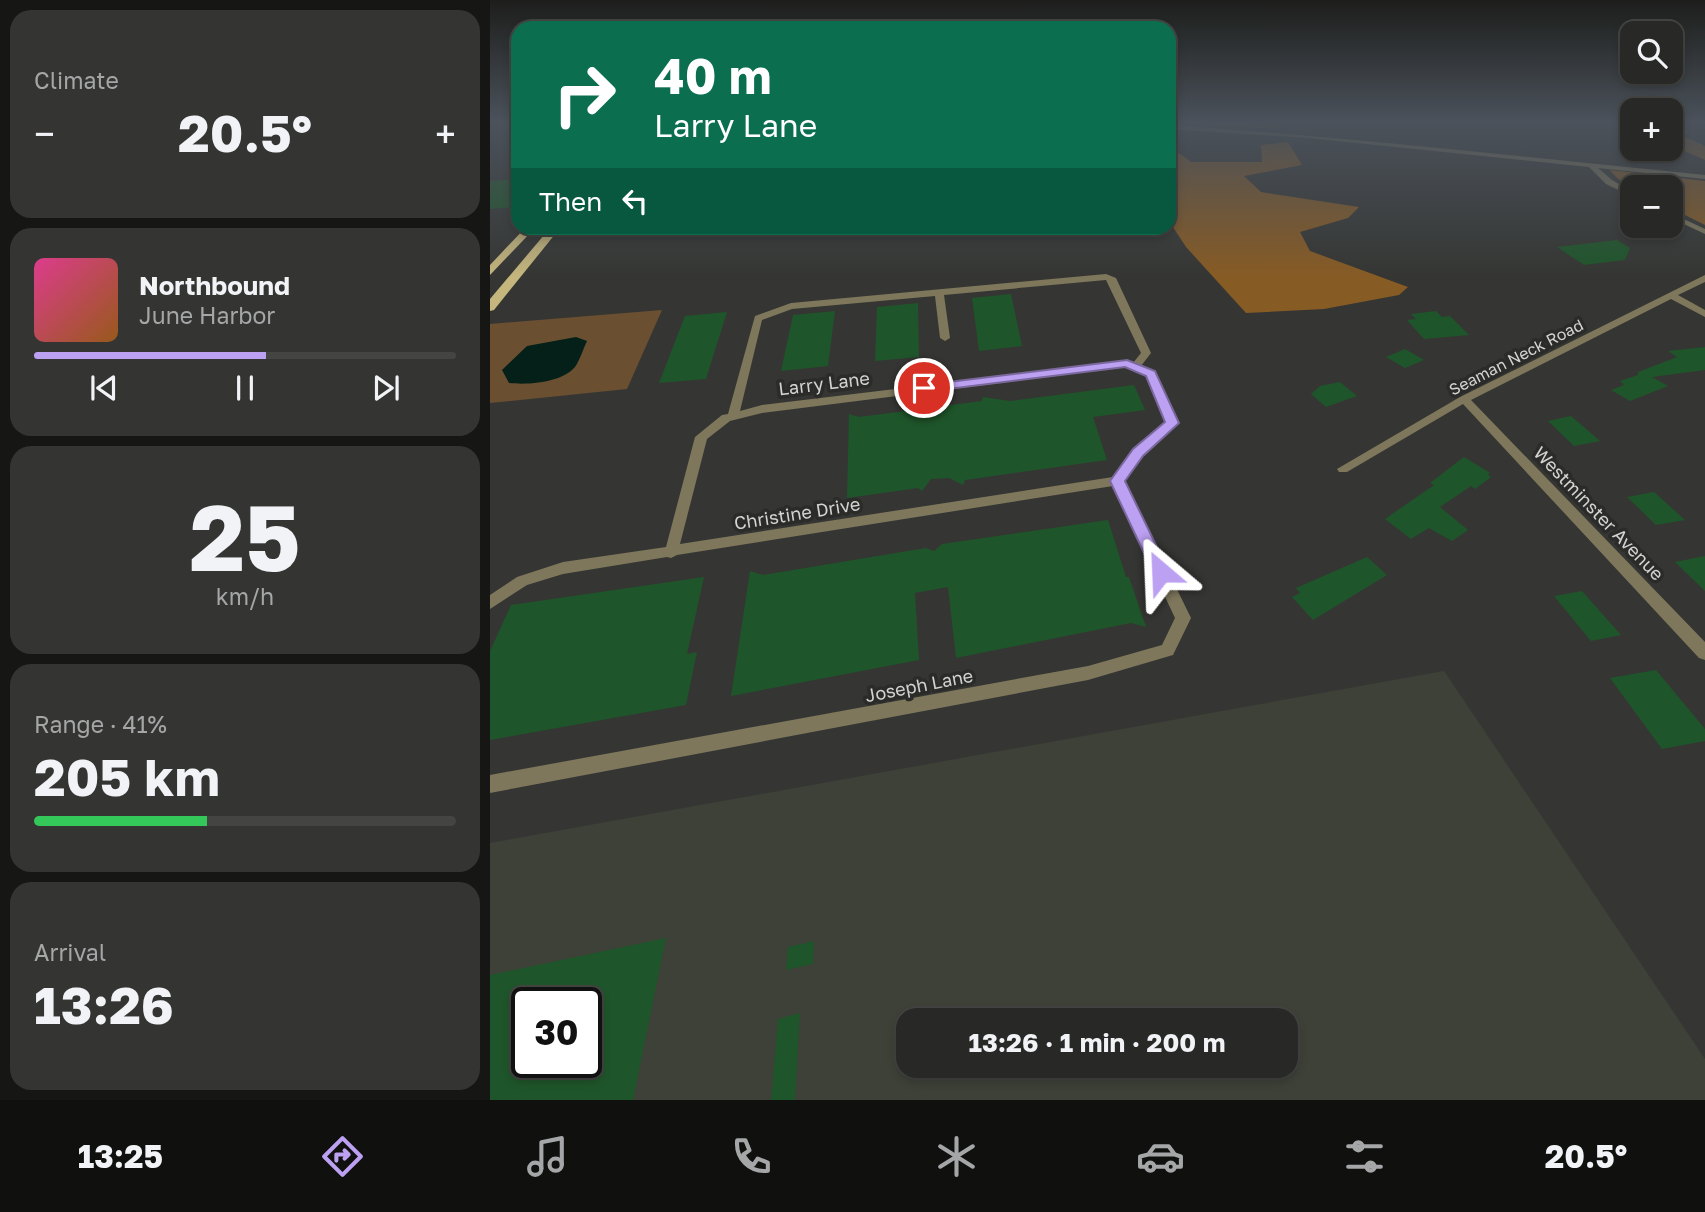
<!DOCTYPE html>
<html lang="en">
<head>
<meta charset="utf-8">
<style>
  body { margin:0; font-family:"Golos Text",sans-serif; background:#343432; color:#f1f3f6; height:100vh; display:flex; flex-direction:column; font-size:26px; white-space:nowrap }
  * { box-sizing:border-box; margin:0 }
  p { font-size:23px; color:#a5a6a7 }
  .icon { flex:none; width:38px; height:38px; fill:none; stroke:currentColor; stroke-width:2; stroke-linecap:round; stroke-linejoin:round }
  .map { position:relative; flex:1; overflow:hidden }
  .drawer { display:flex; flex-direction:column; gap:10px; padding:10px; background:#161615; width:490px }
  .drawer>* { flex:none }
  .hud { position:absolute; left:21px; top:21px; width:665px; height:214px; border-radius:21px; box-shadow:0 4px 10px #0003,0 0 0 2px #444443; background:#0b6e4f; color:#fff; overflow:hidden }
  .buttons { position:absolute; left:1130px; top:21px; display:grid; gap:14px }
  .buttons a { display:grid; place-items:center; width:63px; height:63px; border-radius:14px; background:#282826; box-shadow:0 4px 10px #0003,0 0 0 2px #444443; font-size:35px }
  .speed { position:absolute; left:21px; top:987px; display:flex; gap:14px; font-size:35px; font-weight:700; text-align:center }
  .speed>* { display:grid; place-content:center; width:91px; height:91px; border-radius:50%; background:#282826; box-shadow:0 4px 10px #0003,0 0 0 2px #444443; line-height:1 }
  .speed .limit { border:4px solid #111; border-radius:10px; background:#fff; color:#111 }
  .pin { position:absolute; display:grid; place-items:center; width:60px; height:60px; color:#fff; margin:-30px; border:4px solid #fff; border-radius:50%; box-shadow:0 2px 7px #0007 }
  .me { position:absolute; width:77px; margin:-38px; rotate:334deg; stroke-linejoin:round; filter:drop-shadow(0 0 5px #0008) }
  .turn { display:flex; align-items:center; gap:24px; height:147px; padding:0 28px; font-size:32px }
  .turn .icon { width:91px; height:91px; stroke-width:2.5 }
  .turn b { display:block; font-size:49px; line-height:60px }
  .then { display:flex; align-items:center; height:66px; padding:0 28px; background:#0003; gap:14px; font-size:26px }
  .big { font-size:52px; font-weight:700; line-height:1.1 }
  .drawer .widget { flex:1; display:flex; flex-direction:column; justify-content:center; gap:10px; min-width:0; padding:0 24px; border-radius:21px; background:#343432 }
  .drawer .dial { align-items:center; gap:0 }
  .dial b { font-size:91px; line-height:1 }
  .song { display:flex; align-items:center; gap:21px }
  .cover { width:84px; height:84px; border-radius:10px; background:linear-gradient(135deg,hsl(330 70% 55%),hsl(30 70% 35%)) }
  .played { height:7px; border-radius:4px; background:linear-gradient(90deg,#bca0f2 55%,#444443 55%) }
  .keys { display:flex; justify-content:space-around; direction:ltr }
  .heat { display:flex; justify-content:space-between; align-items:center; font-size:38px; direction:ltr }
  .charge { height:10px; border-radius:5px; background:linear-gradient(90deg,#34c759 41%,#444443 0) }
  .trip { position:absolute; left:406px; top:1008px; width:402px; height:70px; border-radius:21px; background:#282826; box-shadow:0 4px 10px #0003,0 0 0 2px #444443; font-weight:700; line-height:70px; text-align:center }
  .tab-bar { display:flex; height:112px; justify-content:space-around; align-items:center; background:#10100f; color:#a5a6a7 }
  .tab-bar .icon { width:49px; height:49px }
  .tab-bar .current { color:#bca0f2 }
  .tab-bar b { font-size:32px; color:#f1f3f6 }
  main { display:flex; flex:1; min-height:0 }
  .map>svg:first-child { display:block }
  .built { fill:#3e4138; fill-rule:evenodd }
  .green { fill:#6a4f31 }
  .forest { fill:#875b24 }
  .water { fill:#042019 }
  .building { fill:#1f552a; fill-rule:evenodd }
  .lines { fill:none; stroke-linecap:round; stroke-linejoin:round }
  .minor { fill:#7e775b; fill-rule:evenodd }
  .primary { fill:#c5b67d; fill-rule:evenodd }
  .route { fill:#bca0f2; stroke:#7a689d; stroke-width:2 }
  .labels { text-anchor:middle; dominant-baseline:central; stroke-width:7; stroke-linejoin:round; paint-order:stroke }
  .far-street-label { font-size:16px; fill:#d3d4d2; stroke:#2b2c29 }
  .street-label { font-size:18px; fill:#d3d4d2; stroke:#2b2c29 }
</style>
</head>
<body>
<main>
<section class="drawer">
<div class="widget"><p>Climate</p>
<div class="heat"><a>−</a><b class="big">20.5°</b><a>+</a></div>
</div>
<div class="widget">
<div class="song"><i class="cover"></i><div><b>Northbound</b><p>June Harbor</p></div></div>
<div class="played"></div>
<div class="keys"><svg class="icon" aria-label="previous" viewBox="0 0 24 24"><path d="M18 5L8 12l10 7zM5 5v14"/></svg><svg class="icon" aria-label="pause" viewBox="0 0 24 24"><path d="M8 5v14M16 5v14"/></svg><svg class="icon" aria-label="next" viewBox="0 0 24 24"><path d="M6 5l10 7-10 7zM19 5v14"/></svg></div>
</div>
<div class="widget dial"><b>25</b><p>km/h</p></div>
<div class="widget"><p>Range · 41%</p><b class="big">205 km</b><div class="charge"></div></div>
<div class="widget"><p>Arrival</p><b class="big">13:26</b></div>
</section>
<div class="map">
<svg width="1215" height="1100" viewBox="0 0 1215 1100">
  <rect width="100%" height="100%" fill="#353633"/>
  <!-- built -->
  <path class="built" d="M 954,671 L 1215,1059 L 1215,1100 L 0,1100 L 0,843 ZM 37,1003 L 96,1003 L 96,1062 L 37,1062 ZM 418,1020 L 796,1020 L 796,1066 L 418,1066 Z"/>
  <!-- green -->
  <polygon class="green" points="172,310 137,389 0,403 0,324"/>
  <!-- forest -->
  <g class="forest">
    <polygon points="679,123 786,123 792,129"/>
    <polygon points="1199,131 1193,136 1215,146 1215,160 1181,145 1181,132"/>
    <polygon points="798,142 812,165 754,176 771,192 869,207 858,218 810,232 820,251 918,287 909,295 834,309 756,313 696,247 679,221 679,152 689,153 701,162 772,162 771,145"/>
    <path d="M 1120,170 L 1215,181 L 1215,225 L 1181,208 L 1181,187 C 1156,187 1136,192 1120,170 Z"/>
  </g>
  <!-- water -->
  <path class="water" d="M 86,337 L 97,341 C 93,349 90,360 85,367 C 71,383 38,385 19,383 L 12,370 L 37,346 Z"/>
  <!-- building -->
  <g class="building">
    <polygon points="28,179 28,207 0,209 0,181"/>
    <polygon points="1127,240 1140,248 1135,260 1094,265 1067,247"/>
    <polygon points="521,294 532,346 489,351 482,298"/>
    <polygon points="428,303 429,357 385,361 387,307"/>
    <polygon points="345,311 338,366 291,371 303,315"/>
    <polygon points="946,311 952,317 960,316 979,335 934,339 917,320 926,319 921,314"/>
    <polygon points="237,312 216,379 169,383 195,316"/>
    <polygon points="1215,347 1215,370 1162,377 1178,386 1140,401 1121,390 1134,385 1130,381 1148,375 1148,372 1187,357 1178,351"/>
    <polygon points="915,349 934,360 915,368 896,357"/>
    <polygon points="850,382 867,396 836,407 821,394 830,386"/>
    <polygon points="644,385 655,410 603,417 617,460 475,480 473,485 459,478 441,479 432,491 428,488 357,498 359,414 369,417 492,401 493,397 520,401"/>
    <polygon points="1081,416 1110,441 1084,446 1058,421"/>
    <polygon points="974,457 1000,473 998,475 1001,477 985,489 981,486 950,507 978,530 962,541 939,528 921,539 895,519 944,485 940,483"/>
    <polygon points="1164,492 1195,520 1166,525 1137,497"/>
    <polygon points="618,520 636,577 639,577 656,627 641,623 466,658 458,587 425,593 429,660 241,696 260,571 273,575 436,548 444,551 452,544"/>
    <polygon points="1215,556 1215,591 1185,562"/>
    <polygon points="877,557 897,575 823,620 802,597 810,593 806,588"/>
    <polygon points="214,577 197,654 207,652 196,705 0,740 0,651 21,605"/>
    <polygon points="1092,591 1131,635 1101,641 1064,596"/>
    <polygon points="1166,670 1215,729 1215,741 1172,749 1120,678"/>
    <path d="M 176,938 L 143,1100 L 0,1100 L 0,975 ZM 37,1003 L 96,1003 L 96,1062 L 37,1062 Z"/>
    <polygon points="324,941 323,964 296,970 298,947"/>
    <polygon points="310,1013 305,1100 281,1100 288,1019"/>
  </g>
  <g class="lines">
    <!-- minor -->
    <g class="minor">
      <path d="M 679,125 C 858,137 1037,157 1215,175 L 1215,179 L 1108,168 L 1122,180 L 1143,192 L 1143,197 L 1116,184 L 1099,167 L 818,138 L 679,129 Z"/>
      <polygon points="1181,213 1215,229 1215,234 1181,218"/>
      <path d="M 616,274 L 626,278 L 661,353 L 651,366 L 666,374 L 688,423 L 652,455 L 634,481 L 701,618 L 683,655 L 598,680 L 0,793 L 0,775 L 598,666 L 672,645 L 685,618 L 623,486 L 187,555 L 181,558 L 177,557 L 73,574 L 37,585 L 0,609 L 0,595 L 27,577 L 73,562 L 176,547 L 205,437 L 232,415 L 238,414 L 265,316 L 301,303 ZM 616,280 L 651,353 L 643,363 L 637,361 L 272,405 L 250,411 L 272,320 L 302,309 L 445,296 L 450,338 L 455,341 L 460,338 L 454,295 ZM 636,367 L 656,376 L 676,422 L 644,449 L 623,477 L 190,544 L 217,439 L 240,421 L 272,413 Z"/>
      <polygon points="1215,275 1215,282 1188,295 1215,310 1215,317 1181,299 981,400 1215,642 1215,660 1209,658 973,404 857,472 849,472 847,469 970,397"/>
    </g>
    <!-- primary -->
    <g class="primary">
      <polygon points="35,228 45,228 0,275 0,265"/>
      <polygon points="60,228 70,228 4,310 0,311 0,299"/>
    </g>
  </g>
  <!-- sky -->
  <linearGradient id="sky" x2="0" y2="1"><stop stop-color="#1d1e1c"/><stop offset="0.44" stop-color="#4b525b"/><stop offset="1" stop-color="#4b525b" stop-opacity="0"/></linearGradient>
  <rect width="1215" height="277" fill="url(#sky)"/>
  <!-- route -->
  <polygon class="route" points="637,360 665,371 689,423 653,456 635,481 679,572 671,578 663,572 620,481 643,449 675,422 656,376 635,367 434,392 427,388 434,385"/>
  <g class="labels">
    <!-- far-street labels -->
    <g class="far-street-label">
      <text transform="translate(1026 357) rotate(-27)">Seaman Neck Road</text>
    </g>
    <!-- street labels -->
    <g class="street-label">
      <text transform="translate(334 383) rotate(-7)">Larry Lane</text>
      <text transform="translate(307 513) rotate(-9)">Christine Drive</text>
      <text transform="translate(1109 513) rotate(46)">Westminster Avenue</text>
      <text transform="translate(429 685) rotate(-11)">Joseph Lane</text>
    </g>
  </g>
</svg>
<div class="buttons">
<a><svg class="icon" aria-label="search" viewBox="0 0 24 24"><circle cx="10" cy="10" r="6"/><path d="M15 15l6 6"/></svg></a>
<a>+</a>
<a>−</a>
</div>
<div class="speed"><div class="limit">30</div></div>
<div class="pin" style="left:434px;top:388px;background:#d93025"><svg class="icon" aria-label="arrive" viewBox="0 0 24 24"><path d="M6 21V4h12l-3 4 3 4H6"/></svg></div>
<svg class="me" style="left:671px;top:572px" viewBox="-20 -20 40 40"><path d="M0-17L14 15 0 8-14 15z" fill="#bca0f2" stroke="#fff" stroke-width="4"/></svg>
<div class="trip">13:26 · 1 min · 200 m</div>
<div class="hud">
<div class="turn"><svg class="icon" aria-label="right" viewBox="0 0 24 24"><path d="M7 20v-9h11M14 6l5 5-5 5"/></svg><div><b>40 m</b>Larry Lane</div></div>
<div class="then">Then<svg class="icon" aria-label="left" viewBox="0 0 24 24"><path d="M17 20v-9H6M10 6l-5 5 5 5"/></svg></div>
</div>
</div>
</main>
<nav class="tab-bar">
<b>13:25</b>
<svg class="icon current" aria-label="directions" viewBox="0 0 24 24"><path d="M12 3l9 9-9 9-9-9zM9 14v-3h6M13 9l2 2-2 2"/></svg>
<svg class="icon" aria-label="music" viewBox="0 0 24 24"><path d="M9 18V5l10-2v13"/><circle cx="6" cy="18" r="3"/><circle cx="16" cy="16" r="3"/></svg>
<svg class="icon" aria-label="phone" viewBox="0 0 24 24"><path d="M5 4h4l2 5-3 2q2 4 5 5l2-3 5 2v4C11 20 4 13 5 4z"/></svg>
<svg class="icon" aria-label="climate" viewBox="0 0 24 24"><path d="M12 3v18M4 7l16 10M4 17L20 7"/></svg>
<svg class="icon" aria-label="car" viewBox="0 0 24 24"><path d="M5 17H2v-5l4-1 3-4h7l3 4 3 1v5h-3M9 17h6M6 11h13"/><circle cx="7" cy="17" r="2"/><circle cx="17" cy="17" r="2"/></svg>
<svg class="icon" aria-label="filters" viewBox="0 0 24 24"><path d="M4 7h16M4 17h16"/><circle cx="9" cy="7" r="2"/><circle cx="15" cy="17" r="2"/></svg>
<b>20.5°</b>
</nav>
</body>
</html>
